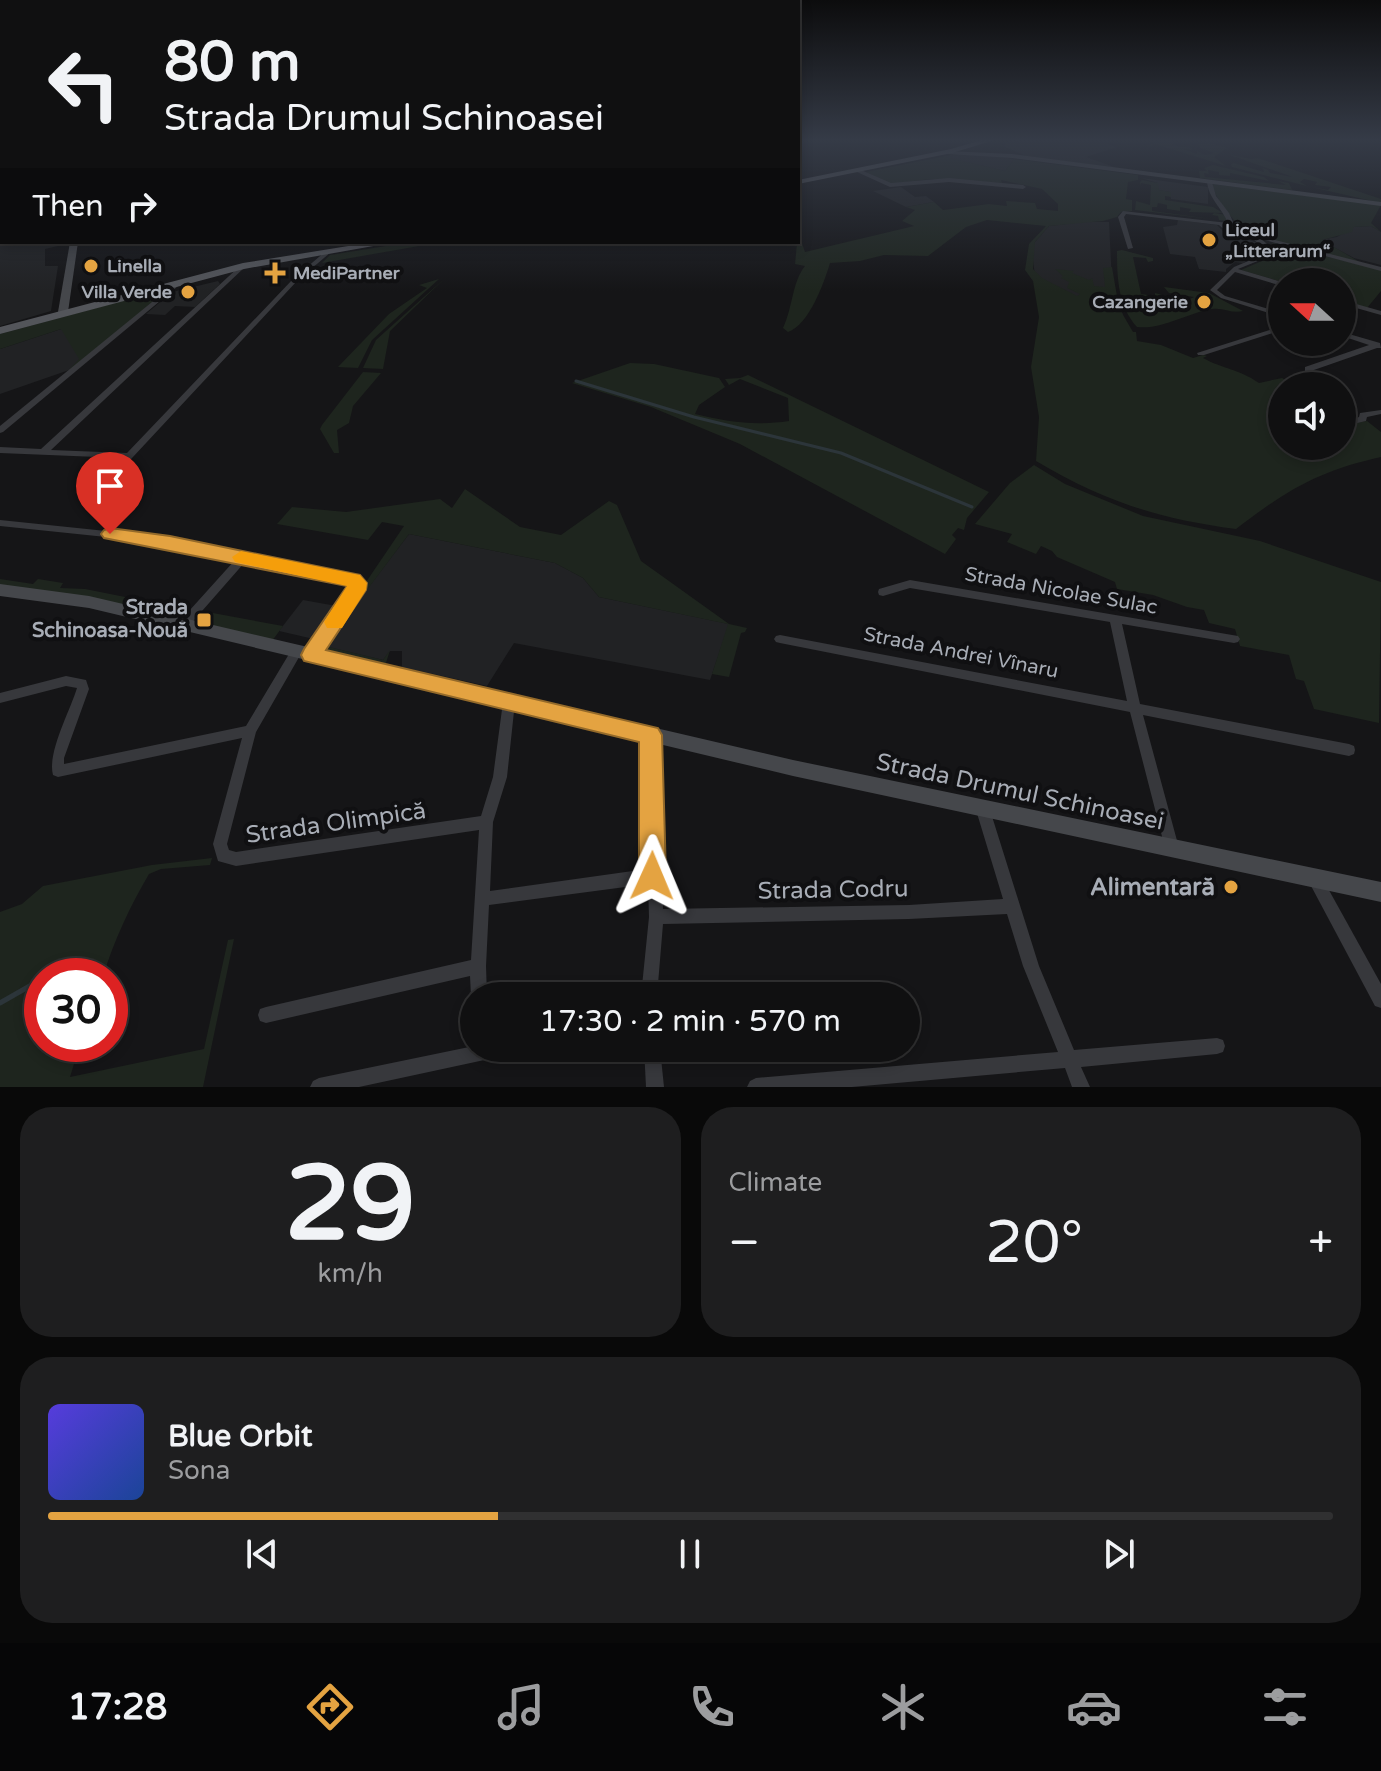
<!DOCTYPE html>
<html lang="en">
<head>
<meta charset="utf-8">
<style>
  body { margin:0; font-family:"Varela Round",sans-serif; background:#1e1e1f; color:#f1f3f6; height:100vh; display:flex; flex-direction:column; font-size:30px; white-space:nowrap }
  * { box-sizing:border-box; margin:0 }
  p { font-size:26px; color:#9c9d9f }
  .icon { flex:none; width:44px; height:44px; fill:none; stroke:currentColor; stroke-width:2; stroke-linecap:round; stroke-linejoin:round }
  .map { position:relative; height:1087px; overflow:hidden }
  .sheet { display:flex; flex-direction:column; gap:20px; padding:20px; background:#090909; flex:1 }
  .sheet>* { flex:none }
  .guide { position:absolute; left:0px; top:0px; width:800px; height:244px; box-shadow:0 4px 12px #0003,0 0 0 2px #303031; background:#101011; color:#f1f3f6; overflow:hidden }
  .needle { width:52px; rotate:291deg }
  .buttons { position:absolute; left:1268px; top:268px; display:grid; gap:16px }
  .buttons a { display:grid; place-items:center; width:88px; height:88px; border-radius:50%; background:#101011; box-shadow:0 4px 12px #0003,0 0 0 2px #303031; font-size:40px }
  .speed { position:absolute; left:24px; top:958px; display:flex; gap:16px; font-size:40px; font-weight:700; text-align:center }
  .speed>* { display:grid; place-content:center; width:104px; height:104px; border-radius:50%; background:#101011; box-shadow:0 4px 12px #0003,0 0 0 2px #303031; line-height:1 }
  .speed .limit { border:12px solid #d22; background:#fff; color:#111 }
  .pin { position:absolute; display:grid; place-items:center; width:68px; height:68px; color:#fff; margin:-82px -34px; border-radius:50% 50% 50% 0; rotate:-45deg; box-shadow:0 0 8px #0007 }
  .pin .icon { rotate:45deg }
  .me { position:absolute; width:88px; margin:-44px; rotate:1deg; stroke-linejoin:round; filter:drop-shadow(0 0 6px #0008) }
  .turn { display:flex; align-items:center; gap:28px; height:168px; padding:0 32px; font-size:36px }
  .turn .icon { width:104px; height:104px; stroke-width:2.5 }
  .turn b { display:block; font-size:56px; line-height:68px }
  .then { display:flex; align-items:center; height:76px; padding:0 32px; background:#0003; gap:16px; font-size:30px }
  .big { font-size:60px; font-weight:600; line-height:1.1 }
  .sheet .card { flex:1; display:flex; flex-direction:column; justify-content:center; gap:12px; min-width:0; padding:0 28px; border-radius:32px; background:#1e1e1f }
  .sheet .dial { align-items:center; gap:0 }
  .dial b { font-size:104px; line-height:1 }
  .song { display:flex; align-items:center; gap:24px }
  .cover { width:96px; height:96px; border-radius:12px; background:linear-gradient(135deg,hsl(250 70% 55%),hsl(220 70% 35%)) }
  .played { height:8px; border-radius:4px; background:linear-gradient(90deg,#e4a341 35%,#303031 35%) }
  .keys { display:flex; justify-content:space-around; direction:ltr }
  .heat { display:flex; justify-content:space-between; align-items:center; font-size:44px; direction:ltr }
  .sheet .tiles { flex:1; display:grid; gap:20px; grid-template-columns:1fr 1fr }
  .card:last-child { grid-column:span 2 }
  .trip { position:absolute; left:460px; top:982px; width:460px; height:80px; border-radius:40px; background:#101011; box-shadow:0 4px 12px #0003,0 0 0 2px #303031; font-weight:600; line-height:80px; text-align:center }
  .menu { display:flex; height:128px; justify-content:space-around; align-items:center; background:#060607; color:#9c9d9f }
  .menu .icon { width:56px; height:56px }
  .menu .on { color:#e4a341 }
  .menu b { font-size:36px; color:#f1f3f6 }
  .map>svg:first-child { display:block }
  .built { fill:#212224 }
  .green { fill:#1e251e }
  .lines { fill:none; stroke-linecap:round; stroke-linejoin:round }
  .stream-far1 { stroke:#2c353a; stroke-width:3 }
  .stream { stroke:#2c353a; stroke-width:5 }
  .street { fill:#37383c; fill-rule:evenodd }
  .secondary { fill:#45474b; fill-rule:evenodd }
  .primary { fill:#53555a; fill-rule:evenodd }
  .route { fill:#e4a341; stroke:#946a2a; stroke-width:2 }
  .slow { fill:#f59e0b }
  .poi-dot { fill:#e4a341; stroke:#101012; stroke-width:3 }
  .labels { text-anchor:middle; dominant-baseline:central; stroke-width:8; stroke-linejoin:round; paint-order:stroke }
  .far-poi-label { font-size:18px; font-weight:bold; fill:#a8adb6; stroke:#101012; text-anchor:start }
  .street-label { font-size:20px; fill:#a8adb6; stroke:#101012 }
  .poi-label { font-size:20px; font-weight:bold; fill:#a8adb6; stroke:#101012; text-anchor:end }
  .near-street-label { font-size:24px; fill:#a8adb6; stroke:#101012 }
  .near-poi-label { font-size:24px; font-weight:bold; fill:#a8adb6; stroke:#101012; text-anchor:end }
</style>
</head>
<body>
<div class="map">
<svg width="1381" height="1087" viewBox="0 0 1381 1087">
  <rect width="100%" height="100%" fill="#151517"/>
  <!-- built -->
  <g class="built">
    <polygon points="1014,139 1109,139 1114,140 1107,144 1117,147 1086,157 1117,168 1026,156 1003,146 1006,144 1003,143"/>
    <polygon points="961,153 975,154 1014,159 1005,171 944,157"/>
    <polygon points="1141,178 1208,187 1208,204 1171,199 1170,192 1158,190 1158,183"/>
    <polygon points="901,187 915,197 926,196 934,202 906,207 873,191"/>
    <polygon points="0,196 2,242 58,242 58,246 45,249 45,266 58,266 51,311 0,326"/>
    <polygon points="1178,220 1217,225 1223,231 1258,243 1265,251 1243,263 1235,262 1226,269 1226,272 1199,269 1195,257 1170,254 1163,227 1177,225"/>
    <polygon points="1084,222 1109,222 1112,282 1125,321 1035,277 1032,251 1035,242 1049,226"/>
    <polygon points="1371,226 1381,232 1381,265 1354,258 1320,240 1337,237 1354,227"/>
    <polygon points="218,281 220,284 195,307 175,306 165,315 146,314 172,292"/>
    <polygon points="159,297 72,369 0,394 0,349"/>
    <polygon points="409,534 555,563 583,578 599,597 729,624 710,680 514,643 487,686 402,667 402,651 390,651 383,660 324,646"/>
    <polygon points="303,600 342,607 318,640 279,631"/>
  </g>
  <!-- green -->
  <g class="green">
    <polygon points="1149,139 1173,141 1175,143 1171,145 1192,148 1192,150 1184,149 1197,154 1197,151 1205,155 1214,153 1200,148 1199,144 1210,143 1227,148 1214,157 1226,166 1155,144 1151,147 1145,146 1154,143"/>
    <path d="M 961,153 L 946,157 L 1005,171 L 1014,159 L 1138,175 L 1138,180 L 1128,182 L 1126,199 L 1132,200 L 1132,211 L 1121,212 L 1117,217 L 1103,221 L 1049,226 L 1035,242 L 1033,269 L 1042,278 L 1077,296 L 1080,294 L 1067,288 L 1069,282 L 1061,278 L 1063,276 L 1055,269 L 1074,271 L 1072,273 L 1089,280 L 1092,278 L 1094,286 L 1105,287 L 1103,268 L 1112,267 L 1119,308 L 1133,332 L 1136,332 L 1137,341 L 1161,345 L 1193,358 L 1203,355 L 1207,356 L 1203,358 C 1225,370 1237,368 1259,383 L 1282,378 L 1295,386 L 1282,386 L 1282,446 L 1342,446 L 1342,425 L 1367,421 L 1381,432 L 1381,457 C 1318,471 1287,490 1236,529 C 1159,519 1103,501 1036,461 L 1039,417 L 1031,367 L 1039,317 L 1033,281 L 1025,270 L 1029,244 L 1046,226 L 987,220 L 966,227 L 928,256 L 884,255 L 860,261 L 830,263 C 824,283 809,325 788,332 L 783,328 C 793,307 792,282 805,266 L 795,264 L 798,232 L 805,252 L 914,226 L 902,221 L 915,210 L 906,207 L 934,202 L 943,210 L 989,204 L 1007,206 L 1006,201 L 1035,203 L 1037,209 L 1058,211 L 1058,204 L 1042,189 L 1001,180 L 1002,183 L 931,179 L 890,184 L 866,172 Z"/>
    <polygon points="1227,154 1251,159 1258,158 1381,199 1381,203 1311,187 1328,190 1331,187 1315,185 1317,182 1304,179 1300,182 1307,186 1232,167 1231,164 1234,163 1264,172 1263,168 1268,170 1270,173 1293,177"/>
    <polygon points="1213,165 1264,177 1269,181 1230,173 1230,176 1219,175 1219,172 1208,170 1209,174 1204,173 1205,177 1286,185 1278,181 1289,183 1292,190 1200,178 1199,171 1207,171 1204,168"/>
    <polygon points="1142,180 1158,183 1159,190 1171,192 1171,197 1165,196 1165,200 1213,207 1223,213 1189,212 1191,209 1180,207 1180,211 1167,209 1167,205 1158,203 1157,207 1152,207 1152,211 1219,220 1218,216 1212,215 1214,213 1227,215 1228,221 1135,210 1136,201 1150,205 1151,185 1141,183 1140,186 1140,182"/>
    <path d="M 1212,184 L 1381,205 L 1371,223 L 1381,232 L 1371,226 L 1354,227 L 1352,232 L 1322,240 L 1363,264 L 1253,236 C 1240,230 1215,200 1212,184 Z"/>
    <polygon points="411,242 442,242 322,263 330,255"/>
    <polygon points="1273,243 1381,270 1381,291 1367,308 1342,301 1342,282 1282,282 1241,270 1271,257 1273,250 1270,245"/>
    <path d="M 1122,250 L 1153,258 L 1153,261 L 1148,262 L 1146,258 L 1133,257 L 1141,294 L 1155,296 L 1155,293 L 1186,301 L 1194,297 L 1169,293 L 1164,287 L 1209,293 L 1243,311 C 1232,314 1223,307 1212,309 C 1187,313 1162,330 1137,327 C 1118,306 1117,278 1117,251 Z"/>
    <polygon points="439,279 372,340 358,368 338,367 389,314 427,288 419,285"/>
    <polygon points="444,279 390,331 383,369 363,368 376,340"/>
    <polygon points="170,288 72,369 69,370 79,359 61,329 0,349 0,334"/>
    <path d="M 630,363 L 654,364 L 719,378 L 725,387 L 699,405 L 695,414 C 728,422 755,426 789,421 L 788,398 L 740,379 L 729,385 L 725,379 L 740,378 L 748,375 L 989,492 L 967,518 L 964,530 L 958,528 L 952,535 L 956,539 L 945,554 L 740,444 L 651,407 L 572,383 Z"/>
    <polygon points="363,372 381,373 353,406 349,423 337,430 339,453 334,453 320,429 322,425"/>
    <polygon points="1034,465 1065,484 1143,516 1260,541 1381,582 1379,723 1314,709 1304,681 1296,679 1289,655 1240,646 1235,629 1209,623 1204,610 1187,607 1153,595 1117,589 1115,582 1057,557 1052,551 1041,546 1036,554 1007,542 1012,534 975,524 1010,483"/>
    <polygon points="465,489 520,527 561,535 609,501 617,505 641,561 729,624 747,628 745,632 741,633 729,677 712,674 728,624 599,597 583,578 555,563 409,534 325,646 383,660 390,650 386,663 378,667 320,650 404,526 382,522 368,540 277,524 292,507 346,512 440,499 452,508"/>
    <polygon points="0,579 33,584 38,579 63,583 60,588 85,589 190,610 178,618 0,587"/>
    <polygon points="202,611 283,626 272,641 192,621"/>
    <path d="M 212,858 L 210,865 L 161,869 L 149,874 C 130,906 114,941 103,976 L 42,976 L 42,1044 L 80,1044 L 70,1077 L 204,1049 L 228,940 L 234,939 L 203,1087 L 0,1087 L 0,912 L 22,904 L 43,886 L 152,865 Z"/>
  </g>
  <g class="lines">
    <!-- stream-far1 -->
    <polyline class="stream-far1" points="576,381 694,417 841,453 972,507"/>
    <!-- stream -->
    <polyline class="stream" points="0,1003 42,979"/>
    <!-- street -->
    <g class="street">
      <rect x="0" y="150" width="2" height="3"/>
      <polygon points="857,170 861,170 891,183 949,178 1023,185 1026,187 1023,189 949,182 890,187 857,172"/>
      <path d="M 1207,181 L 1212,182 L 1216,196 L 1229,213 L 1234,224 L 1245,229 L 1246,230 L 1244,232 L 1381,267 L 1381,271 L 1261,239 L 1272,248 L 1270,256 L 1238,269 L 1282,282 L 1282,286 L 1235,272 L 1217,290 L 1225,296 L 1282,313 L 1282,317 L 1221,298 L 1210,290 L 1234,267 L 1265,254 L 1266,249 L 1254,240 L 1254,238 L 1236,232 L 1227,232 L 1219,225 L 1126,214 L 1124,217 L 1133,248 L 1128,249 L 1118,217 L 1123,211 L 1228,223 C 1222,208 1208,198 1207,181 Z"/>
      <polygon points="326,251 331,252 297,281 105,487 99,487 97,485 122,458 0,453 0,447 41,449 241,265 245,265 245,267 51,450 127,453 293,279"/>
      <polygon points="179,280 184,281 3,432 0,433 0,426"/>
      <polygon points="1342,300 1381,311 1381,315 1342,304"/>
      <polygon points="1282,326 1282,330 1204,355 1198,355 1197,353"/>
      <polygon points="1342,332 1380,343 1381,348 1377,348 1311,371 1305,371 1305,367 1369,345 1342,336"/>
      <polygon points="1381,410 1381,414 1367,417 1366,421 1353,424 1349,421 1359,417 1360,413"/>
      <polygon points="0,520 135,534 353,576 361,580 362,590 316,658 312,660 308,658 306,655 352,589 352,585 350,583 245,562 188,627 184,628 180,627 178,624 180,621 235,560 135,540 0,526"/>
      <polygon points="910,580 1238,636 1240,639 1238,642 1234,643 1122,624 1140,704 1349,744 1354,746 1355,750 1354,754 1349,756 1143,715 1179,848 1177,853 1172,855 1167,853 1165,848 1130,712 780,643 776,642 774,639 776,636 780,635 1127,701 1110,622 910,588 883,596 879,595 878,592 879,589"/>
      <path d="M 296,647 L 300,649 L 302,652 L 256,732 L 227,844 L 229,850 L 236,852 L 481,816 L 493,777 L 503,702 L 505,698 L 509,697 L 513,698 L 515,702 L 507,777 L 493,822 L 490,891 L 647,869 L 644,735 L 646,731 L 650,729 L 654,731 L 656,735 L 663,909 L 909,905 L 1003,899 L 976,810 L 978,805 L 983,804 L 988,805 L 990,810 L 1039,966 L 1074,1050 L 1217,1038 L 1223,1040 L 1225,1046 L 1223,1052 L 1217,1054 L 1081,1067 L 1090,1087 L 1072,1087 L 1065,1068 L 852,1087 L 747,1087 L 750,1081 L 756,1078 L 1058,1052 L 1023,966 L 1007,914 L 909,919 L 663,924 L 657,996 L 641,996 L 649,917 L 648,884 L 489,905 L 486,966 L 487,996 L 474,996 L 474,1002 L 471,996 L 470,976 L 266,1023 L 260,1021 L 258,1015 L 260,1009 L 266,1007 L 471,960 L 479,830 L 236,866 L 218,861 L 213,844 L 242,738 L 58,777 L 53,775 C 47,753 70,711 77,688 L 66,686 L 0,703 L 0,693 L 66,676 L 86,680 L 89,689 L 64,758 L 64,764 L 246,726 L 292,649 Z"/>
      <polygon points="1315,872 1320,874 1381,984 1381,1008 1375,1006 1310,884 1308,879 1310,874"/>
      <polygon points="474,1046 474,1048 511,1048 509,1054 503,1056 359,1087 310,1087 313,1081 319,1078"/>
      <polygon points="644,1048 660,1048 664,1087 646,1087"/>
    </g>
    <!-- secondary -->
    <g class="secondary">
      <polygon points="946,151 1012,154 1381,202 1381,206 1012,158 948,154"/>
      <rect x="0" y="190" width="2" height="4"/>
      <polygon points="70,242 78,242 68,312 63,315 58,312"/>
      <polygon points="0,584 89,596 793,760 1381,882 1381,902 793,776 89,608 0,596"/>
    </g>
    <!-- primary -->
    <g class="primary">
      <polygon points="985,139 998,139 952,153 798,184 798,180 951,149"/>
      <polygon points="373,242 396,242 244,269 0,334 0,327 243,263"/>
    </g>
  </g>
  <!-- sky -->
  <linearGradient id="sky" x2="0" y2="1"><stop stop-color="#0c0c0d"/><stop offset="0.48" stop-color="#353b47"/><stop offset="1" stop-color="#353b47" stop-opacity="0"/></linearGradient>
  <rect width="1381" height="291" fill="url(#sky)"/>
  <!-- route -->
  <polygon class="route" points="110,528 170,536 360,575 367,583 366,590 326,650 658,728 662,735 666,876 662,886 652,890 643,886 639,876 639,742 304,661 301,655 304,649 347,586 104,538 101,534 104,530"/>
  <!-- slow -->
  <polygon class="slow" points="241,551 360,575 367,583 366,590 342,628 327,628 324,622 347,586 235,562 232,557"/>
  <!-- markers -->
  <g class="poi-dot">
    <circle cx="1209" cy="240" r="8"/>
    <circle cx="91" cy="266" r="8"/>
    <path d="M271 261h8v8h8v8h-8v8h-8v-8h-8v-8h8z"/>
    <circle cx="188" cy="292" r="8"/>
    <circle cx="1204" cy="302" r="8"/>
    <rect x="196" y="612" width="16" height="16" rx="4"/>
    <circle cx="1231" cy="887" r="8"/>
  </g>
  <g class="labels">
    <!-- far-poi labels -->
    <g class="far-poi-label">
      <text x="1225" y="230">Liceul<tspan x="1225" dy="21">„Litterarum“</tspan></text>
      <text x="107" y="266">Linella</text>
      <text x="293" y="273">MediPartner</text>
      <text x="172" y="292" text-anchor="end">Villa Verde</text>
      <text x="1188" y="302" text-anchor="end">Cazangerie</text>
    </g>
    <!-- street labels -->
    <g class="street-label">
      <text transform="translate(1061 591) rotate(10)">Strada Nicolae Sulac</text>
      <text transform="translate(961 653) rotate(11)">Strada Andrei Vînaru</text>
    </g>
    <!-- poi labels -->
    <g class="poi-label">
      <text x="188" y="608">Strada<tspan x="188" dy="23">Schinoasa-Nouă</tspan></text>
    </g>
    <!-- near-street labels -->
    <g class="near-street-label">
      <text transform="translate(1020 792) rotate(12)">Strada Drumul Schinoasei</text>
      <text transform="translate(336 823) rotate(-8)">Strada Olimpică</text>
      <text transform="translate(833 890) rotate(-1)">Strada Codru</text>
    </g>
    <!-- near-poi labels -->
    <g class="near-poi-label">
      <text x="1215" y="887">Alimentară</text>
    </g>
  </g>
</svg>
<div class="buttons">
<a><svg class="needle" viewBox="-14 -14 28 28"><path d="M0-13l5 13h-10z" fill="#e53935"/><path d="M0 13l5-13h-10z" fill="#9c9d9f"/></svg></a>
<a><svg class="icon" aria-label="sound" viewBox="0 0 24 24"><path d="M4 9h4l5-4v14l-5-4H4zM17 9q2 3 0 6"/></svg></a>
</div>
<div class="speed"><div class="limit">30</div></div>
<div class="pin" style="left:110px;top:534px;background:#d93025"><svg class="icon" aria-label="arrive" viewBox="0 0 24 24"><path d="M6 21V4h12l-3 4 3 4H6"/></svg></div>
<svg class="me" style="left:652px;top:876px" viewBox="-20 -20 40 40"><path d="M0-17L14 15 0 8-14 15z" fill="#e4a341" stroke="#fff" stroke-width="4"/></svg>
<div class="trip">17:30 · 2 min · 570 m</div>
<div class="guide">
<div class="turn"><svg class="icon" aria-label="left" viewBox="0 0 24 24"><path d="M17 20v-9H6M10 6l-5 5 5 5"/></svg><div><b>80 m</b>Strada Drumul Schinoasei</div></div>
<div class="then">Then<svg class="icon" aria-label="right" viewBox="0 0 24 24"><path d="M7 20v-9h11M14 6l5 5-5 5"/></svg></div>
</div>
</div>
<section class="sheet">
<div class="tiles">
<div class="card dial"><b>29</b><p>km/h</p></div>
<div class="card"><p>Climate</p>
<div class="heat"><a>−</a><b class="big">20°</b><a>+</a></div>
</div>
<div class="card">
<div class="song"><i class="cover"></i><div><b>Blue Orbit</b><p>Sona</p></div></div>
<div class="played"></div>
<div class="keys"><svg class="icon" aria-label="previous" viewBox="0 0 24 24"><path d="M18 5L8 12l10 7zM5 5v14"/></svg><svg class="icon" aria-label="pause" viewBox="0 0 24 24"><path d="M8 5v14M16 5v14"/></svg><svg class="icon" aria-label="next" viewBox="0 0 24 24"><path d="M6 5l10 7-10 7zM19 5v14"/></svg></div>
</div>
</div>
</section>
<nav class="menu">
<b>17:28</b>
<svg class="icon on" aria-label="directions" viewBox="0 0 24 24"><path d="M12 3l9 9-9 9-9-9zM9 14v-3h6M13 9l2 2-2 2"/></svg>
<svg class="icon" aria-label="music" viewBox="0 0 24 24"><path d="M9 18V5l10-2v13"/><circle cx="6" cy="18" r="3"/><circle cx="16" cy="16" r="3"/></svg>
<svg class="icon" aria-label="phone" viewBox="0 0 24 24"><path d="M5 4h4l2 5-3 2q2 4 5 5l2-3 5 2v4C11 20 4 13 5 4z"/></svg>
<svg class="icon" aria-label="climate" viewBox="0 0 24 24"><path d="M12 3v18M4 7l16 10M4 17L20 7"/></svg>
<svg class="icon" aria-label="car" viewBox="0 0 24 24"><path d="M5 17H2v-5l4-1 3-4h7l3 4 3 1v5h-3M9 17h6M6 11h13"/><circle cx="7" cy="17" r="2"/><circle cx="17" cy="17" r="2"/></svg>
<svg class="icon" aria-label="filters" viewBox="0 0 24 24"><path d="M4 7h16M4 17h16"/><circle cx="9" cy="7" r="2"/><circle cx="15" cy="17" r="2"/></svg>
</nav>
</body>
</html>
